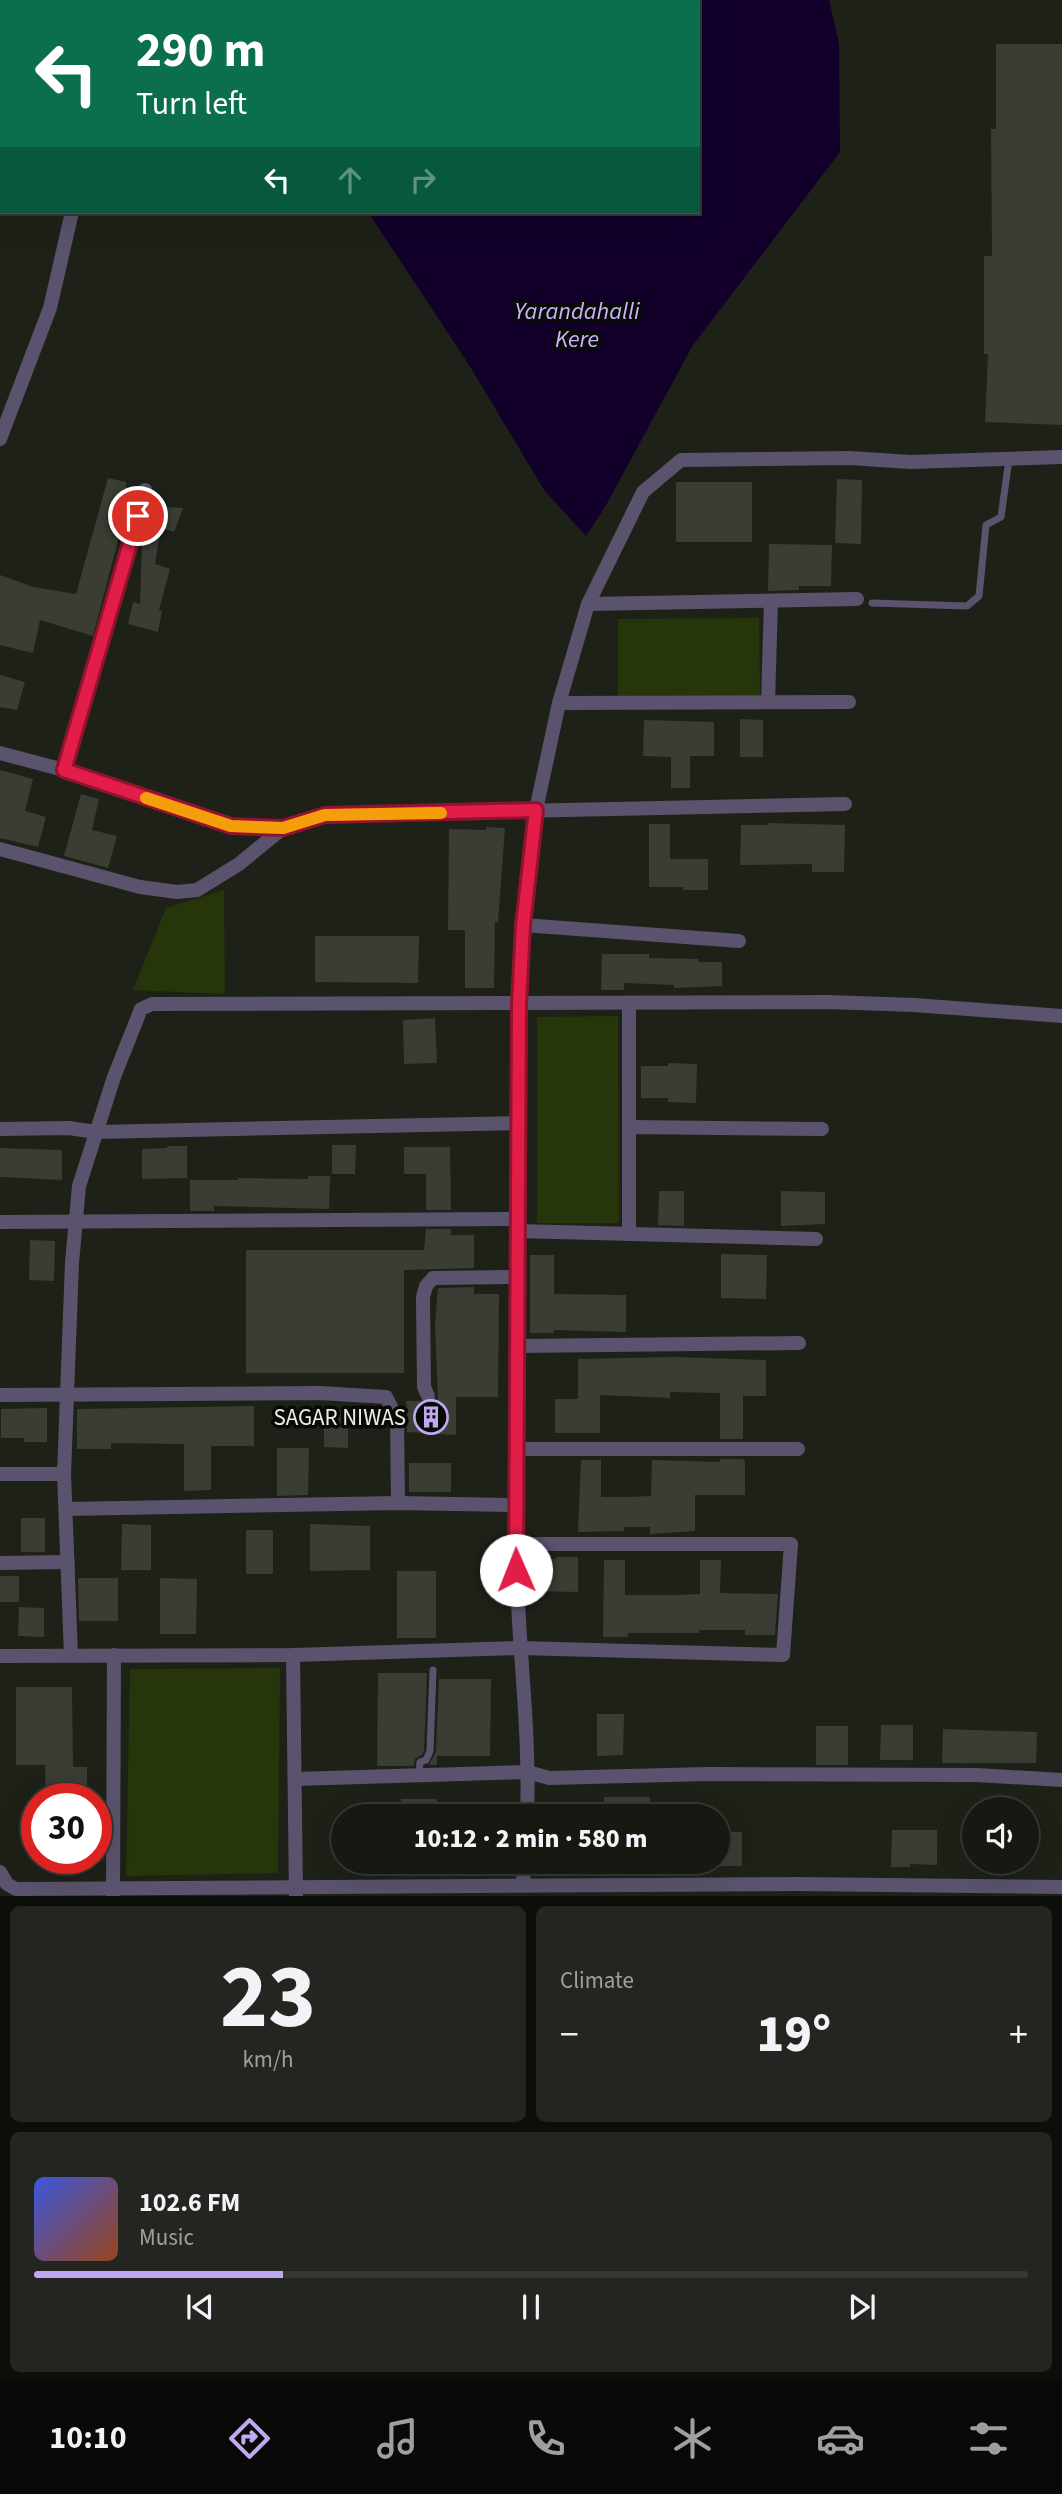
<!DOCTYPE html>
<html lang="en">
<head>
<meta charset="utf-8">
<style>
  body { margin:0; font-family:"Source Sans 3",sans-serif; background:#232620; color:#f1f3f6; height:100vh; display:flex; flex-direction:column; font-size:26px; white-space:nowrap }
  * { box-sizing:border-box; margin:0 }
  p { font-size:23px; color:#9ea09f }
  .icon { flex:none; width:38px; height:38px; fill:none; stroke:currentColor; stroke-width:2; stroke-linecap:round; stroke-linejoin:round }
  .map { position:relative; height:1896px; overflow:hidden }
  .sheet { display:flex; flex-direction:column; gap:10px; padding:10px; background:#0c0e0a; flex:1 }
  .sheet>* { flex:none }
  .guide { position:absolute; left:0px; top:0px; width:700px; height:214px; box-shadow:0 7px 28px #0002,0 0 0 2px #353832; background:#0b6e4f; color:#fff; overflow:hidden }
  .controls { position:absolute; left:962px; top:1797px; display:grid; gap:14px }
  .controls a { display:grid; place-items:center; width:77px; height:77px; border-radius:50%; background:#161912; box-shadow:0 7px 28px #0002,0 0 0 2px #353832; font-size:35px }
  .speed { position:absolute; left:21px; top:1783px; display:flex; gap:14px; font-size:35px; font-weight:700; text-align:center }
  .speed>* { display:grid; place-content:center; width:91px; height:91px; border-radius:50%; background:#161912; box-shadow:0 7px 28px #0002,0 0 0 2px #353832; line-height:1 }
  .speed .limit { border:10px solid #d22; background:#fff; color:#111 }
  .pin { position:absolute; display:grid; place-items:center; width:60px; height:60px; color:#fff; margin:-30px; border:4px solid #fff; border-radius:50%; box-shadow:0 2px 7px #0007 }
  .me { position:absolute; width:77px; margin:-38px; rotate:359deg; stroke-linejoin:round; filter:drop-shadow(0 0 5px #0008) }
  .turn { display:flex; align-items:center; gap:24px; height:147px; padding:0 21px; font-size:32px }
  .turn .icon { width:91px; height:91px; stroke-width:2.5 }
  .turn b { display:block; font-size:49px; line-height:60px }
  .lanes { display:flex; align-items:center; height:66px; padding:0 21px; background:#0003; justify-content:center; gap:35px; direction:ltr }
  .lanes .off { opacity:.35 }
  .big { font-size:52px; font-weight:800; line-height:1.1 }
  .sheet .tile { flex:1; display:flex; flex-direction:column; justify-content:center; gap:10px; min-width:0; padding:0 24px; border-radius:10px; background:#232620 }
  .sheet .dial { align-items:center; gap:0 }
  .dial b { font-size:91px; line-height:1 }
  .song { display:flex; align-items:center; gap:21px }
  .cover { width:84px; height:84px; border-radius:10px; background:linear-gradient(135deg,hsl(230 70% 55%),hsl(20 70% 35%)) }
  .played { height:7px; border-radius:4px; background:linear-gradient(90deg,#c1a8f3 25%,#353832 25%) }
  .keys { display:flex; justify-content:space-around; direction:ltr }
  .heat { display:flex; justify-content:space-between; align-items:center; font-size:38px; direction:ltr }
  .sheet .tiles { flex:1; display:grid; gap:10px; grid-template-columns:1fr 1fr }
  .tile:last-child { grid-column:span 2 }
  .trip { position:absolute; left:331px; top:1804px; width:399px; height:70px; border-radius:35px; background:#161912; box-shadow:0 7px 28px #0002,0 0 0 2px #353832; font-weight:800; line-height:70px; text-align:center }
  .tabs { display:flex; height:112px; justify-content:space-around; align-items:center; background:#090a07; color:#9ea09f }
  .tabs .icon { width:49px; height:49px }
  .tabs .on { color:#c1a8f3 }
  .tabs b { font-size:32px; color:#f1f3f6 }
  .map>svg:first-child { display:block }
  .green { fill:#27350b }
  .water { fill:#12002b }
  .building { fill:#393d34 }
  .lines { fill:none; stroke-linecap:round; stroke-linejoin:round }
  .lane { stroke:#5b536d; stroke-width:7 }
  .street { stroke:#5b536d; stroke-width:14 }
  .route-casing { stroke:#92132f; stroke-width:18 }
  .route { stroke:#e11d48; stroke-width:12 }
  .slow { stroke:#f59e0b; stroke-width:12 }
  .labels { text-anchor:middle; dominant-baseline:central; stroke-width:7; stroke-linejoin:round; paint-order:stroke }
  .poi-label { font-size:23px; fill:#ebeee8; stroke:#080a06; text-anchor:end }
  .water-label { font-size:24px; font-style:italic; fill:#cbb4f9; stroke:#080a06 }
</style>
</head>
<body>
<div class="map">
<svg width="1062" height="1896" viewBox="0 0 1062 1896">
  <rect width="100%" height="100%" fill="#1d2118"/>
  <!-- green -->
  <g class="green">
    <polygon points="759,618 760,695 618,696 618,619"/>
    <polygon points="224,890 225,994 133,990 166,908"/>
    <polygon points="618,1016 619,1223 537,1223 537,1017"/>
    <polygon points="280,1668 278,1873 126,1876 130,1669"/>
  </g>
  <!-- water -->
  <polygon class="water" points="395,0 829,0 839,44 840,152 693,345 605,507 586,536 544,490 471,368 368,212 698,212 698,2 393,2"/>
  <!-- building -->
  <g class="building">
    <polygon points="996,44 1062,44 1062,425 985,422 988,354 984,354 984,256 992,256 991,129 996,129"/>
    <polygon points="108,478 126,482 126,487 132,488 93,636 40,620 33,653 0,645 0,575 33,587 76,594"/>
    <polygon points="837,479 862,480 861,544 835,543"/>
    <rect x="676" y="482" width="76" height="60"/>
    <polygon points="152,500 165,503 166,507 183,508 174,532 161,528 155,564 170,569 159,610 162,611 158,632 128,624 133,602 140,604 142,543 158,527 145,523"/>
    <polygon points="769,544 832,545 831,586 799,586 799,590 768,591"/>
    <polygon points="0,675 25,682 17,710 0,707"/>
    <polygon points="740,719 763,720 763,757 740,757"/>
    <polygon points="644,720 714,722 714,756 690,756 690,788 671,788 671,757 643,756"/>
    <polygon points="0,770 33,779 25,811 46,817 38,847 0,838"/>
    <polygon points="81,794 99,799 92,830 117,836 108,868 64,856"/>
    <polygon points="768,823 845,825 844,872 812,872 812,864 740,865 741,825 768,825"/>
    <polygon points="649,824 670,824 670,859 708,859 708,890 683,890 683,887 649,887"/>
    <polygon points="486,827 505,828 498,922 495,922 494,988 465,988 465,930 448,930 449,829 486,830"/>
    <polygon points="315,936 419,936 418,983 315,982"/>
    <polygon points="602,954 649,954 649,958 698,959 698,962 722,962 722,986 674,988 674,985 624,983 624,990 601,990"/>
    <polygon points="435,1018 437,1063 404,1064 403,1020"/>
    <polygon points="668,1063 697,1064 696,1103 668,1102 668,1098 641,1098 641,1066 668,1066"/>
    <polygon points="332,1145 356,1145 355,1174 332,1174"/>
    <polygon points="167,1146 187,1146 187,1178 142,1179 142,1149 167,1148"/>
    <polygon points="404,1147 450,1147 451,1210 426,1210 426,1174 404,1174"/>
    <polygon points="0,1148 62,1150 62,1180 0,1177"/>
    <polygon points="308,1176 330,1176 329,1209 214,1206 214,1211 190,1211 190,1180 238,1180 238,1178 308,1179"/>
    <polygon points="659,1191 684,1191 684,1226 658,1225"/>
    <polygon points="781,1191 825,1192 825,1224 781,1226"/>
    <polygon points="426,1229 451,1229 451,1235 474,1235 474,1268 404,1270 404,1373 246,1373 246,1250 424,1250"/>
    <polygon points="30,1240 55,1241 54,1281 29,1280"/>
    <polygon points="721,1254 767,1255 766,1299 721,1298"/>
    <polygon points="530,1255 554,1255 554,1294 626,1295 626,1332 554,1330 554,1333 530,1333"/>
    <polygon points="474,1287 474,1294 499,1294 498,1397 456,1397 456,1435 407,1432 406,1401 420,1401 428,1406 438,1402 435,1325 438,1288"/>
    <polygon points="674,1357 766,1360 766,1396 743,1396 743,1439 720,1439 720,1393 670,1392 670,1398 600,1395 600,1433 555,1433 555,1399 578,1399 578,1359"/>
    <polygon points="254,1406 254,1446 211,1446 211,1490 184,1491 184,1444 111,1443 111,1449 77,1449 77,1409"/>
    <polygon points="47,1408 47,1442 24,1442 24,1438 1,1438 1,1409"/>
    <polygon points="324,1410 348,1410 348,1448 324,1447"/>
    <polygon points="277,1448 309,1448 308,1495 277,1496"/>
    <polygon points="720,1459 743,1459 745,1461 745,1495 695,1495 695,1531 650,1534 650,1527 624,1527 624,1531 578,1532 581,1460 601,1460 601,1497 627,1497 651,1496 652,1460 720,1462"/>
    <rect x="409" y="1463" width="42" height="29"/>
    <rect x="21" y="1518" width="24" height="34"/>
    <polygon points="122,1524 151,1525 151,1570 121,1570"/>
    <polygon points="310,1524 370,1526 370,1570 310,1571"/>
    <rect x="246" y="1530" width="27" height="44"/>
    <polygon points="556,1557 578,1557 578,1592 532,1591 533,1559 556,1559"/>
    <polygon points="604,1560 625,1560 625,1595 678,1595 700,1594 700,1560 721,1560 720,1593 778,1594 775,1635 745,1635 745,1630 699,1630 699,1633 628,1633 628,1637 603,1637"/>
    <rect x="397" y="1571" width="39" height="67"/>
    <rect x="0" y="1576" width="19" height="26"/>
    <polygon points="78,1578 118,1578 118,1621 79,1621"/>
    <polygon points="160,1578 197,1579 196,1634 160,1634"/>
    <polygon points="19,1607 44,1608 44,1637 18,1636"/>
    <polygon points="378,1673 427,1673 424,1750 422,1755 415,1759 414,1766 377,1766"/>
    <polygon points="439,1679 491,1679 490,1756 437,1756 437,1765 429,1765 436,1751"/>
    <polygon points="16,1687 72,1687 73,1767 87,1767 87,1799 46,1799 45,1765 16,1765"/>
    <polygon points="597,1714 624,1714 623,1755 597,1756"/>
    <polygon points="881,1725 913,1725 913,1760 880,1760"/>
    <rect x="816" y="1726" width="32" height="39"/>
    <polygon points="943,1729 1037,1732 1036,1763 942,1763"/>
    <rect x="604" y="1797" width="46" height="19"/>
    <rect x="401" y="1799" width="36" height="17"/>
    <polygon points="892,1830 937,1830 937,1865 910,1864 910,1867 891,1867"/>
    <rect x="718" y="1832" width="24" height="34"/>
  </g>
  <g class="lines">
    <!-- lane -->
    <g class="lane">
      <polyline points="872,603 967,606 979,596 986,525 1001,517 1009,459"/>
      <polyline points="419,1775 420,1762 426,1760 430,1751 433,1670"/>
    </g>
    <!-- street -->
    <g class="street">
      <polyline points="136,2 136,0"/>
      <polyline points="0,439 50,308 72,212"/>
      <polyline points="588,604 857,599"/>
      <polyline points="768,702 771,601"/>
      <polyline points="559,703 849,702"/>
      <polyline points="0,753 64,770 231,826 283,828 325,815 845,804"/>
      <polyline points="64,770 145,490"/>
      <polyline points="0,849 140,887 177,892 197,890 239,864 283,828"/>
      <polyline points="523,925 739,941"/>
      <polyline points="629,1127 629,1003"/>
      <polyline points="0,1129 69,1128 96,1132 517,1123"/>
      <polyline points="0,1222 516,1219"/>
      <polyline points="518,1231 816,1239"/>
      <polyline points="629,1234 629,1127 822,1129"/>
      <polyline points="518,1346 799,1343"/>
      <polyline points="0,1395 320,1393 386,1397 397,1419 398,1503"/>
      <polyline points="428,1396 424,1387 423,1297 426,1286 433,1278 518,1277"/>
      <polyline points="517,1449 798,1449"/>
      <polyline points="0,1474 64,1474"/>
      <polyline points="66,1509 398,1503 517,1505"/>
      <polyline points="0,1563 68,1562"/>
      <polyline points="71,1655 64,1474 72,1263 79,1186 114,1077 141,1009 152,1004 828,1002 914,1005 1062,1016"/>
      <polyline points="293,1655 296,1895"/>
      <polyline points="0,1656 293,1655 519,1648 783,1655 791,1544 515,1544"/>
      <polyline points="295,1779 528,1772 549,1778 707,1774 976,1775 1062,1780"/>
      <path d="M 527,1816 C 531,1712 512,1609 517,1505 L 517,1123 L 519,1004 L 523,925 L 536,810 L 559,703 L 588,604 L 643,492 L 681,460 L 850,458 L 910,462 L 1062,457"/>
      <polyline points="0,1872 7,1884 16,1889 797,1884 1062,1887"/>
      <polyline points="523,1885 524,1862"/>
      <polyline points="113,1896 114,1655"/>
    </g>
  </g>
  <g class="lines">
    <!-- route casing -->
    <g class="route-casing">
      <polyline id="route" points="138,516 64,770 231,826 283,828 325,815 536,810 523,925 519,1004 516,1570"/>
    </g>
    <!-- route -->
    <use href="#route" class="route"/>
    <!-- slow -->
    <polyline class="slow" points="146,798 231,826 283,828 325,815 441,813"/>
  </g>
  <!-- icons -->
  <defs>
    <g id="building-ring" transform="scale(1.75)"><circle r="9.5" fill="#080a06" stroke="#c1a8f3" stroke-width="1.5"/><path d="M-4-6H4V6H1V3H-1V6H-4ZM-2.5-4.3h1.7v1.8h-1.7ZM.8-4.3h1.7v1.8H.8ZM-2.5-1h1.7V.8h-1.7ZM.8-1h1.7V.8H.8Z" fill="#c1a8f3"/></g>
  </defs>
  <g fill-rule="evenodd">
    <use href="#building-ring" x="431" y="1417"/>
  </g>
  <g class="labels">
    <!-- poi labels -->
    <g class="poi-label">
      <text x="406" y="1417">SAGAR NIWAS</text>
    </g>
    <!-- water labels -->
    <g class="water-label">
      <text x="577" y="311">Yarandahalli<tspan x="577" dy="28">Kere</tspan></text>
    </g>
  </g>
</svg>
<div class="controls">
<a><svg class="icon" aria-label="sound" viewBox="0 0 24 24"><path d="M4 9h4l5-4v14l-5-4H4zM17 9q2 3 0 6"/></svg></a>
</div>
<div class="speed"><div class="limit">30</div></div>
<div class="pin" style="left:138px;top:516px;background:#d93025"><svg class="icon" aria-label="arrive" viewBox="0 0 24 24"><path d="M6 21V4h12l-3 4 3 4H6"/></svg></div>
<svg class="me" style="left:516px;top:1570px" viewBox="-20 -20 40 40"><circle r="19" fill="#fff"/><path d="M0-13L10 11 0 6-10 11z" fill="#e11d48"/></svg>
<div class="trip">10:12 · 2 min · 580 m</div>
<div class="guide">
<div class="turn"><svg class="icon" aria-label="left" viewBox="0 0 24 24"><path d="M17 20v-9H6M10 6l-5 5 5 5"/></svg><div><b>290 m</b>Turn left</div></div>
<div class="lanes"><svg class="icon" aria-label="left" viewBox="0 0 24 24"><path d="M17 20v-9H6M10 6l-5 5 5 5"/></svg><svg class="icon off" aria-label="ahead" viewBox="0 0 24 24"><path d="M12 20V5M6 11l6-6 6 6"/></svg><svg class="icon off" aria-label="right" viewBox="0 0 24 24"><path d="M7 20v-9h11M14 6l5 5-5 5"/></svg></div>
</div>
</div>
<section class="sheet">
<div class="tiles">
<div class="tile dial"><b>23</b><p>km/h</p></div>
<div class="tile"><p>Climate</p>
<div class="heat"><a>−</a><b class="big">19°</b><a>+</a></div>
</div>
<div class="tile">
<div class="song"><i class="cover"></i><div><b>102.6 FM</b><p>Music</p></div></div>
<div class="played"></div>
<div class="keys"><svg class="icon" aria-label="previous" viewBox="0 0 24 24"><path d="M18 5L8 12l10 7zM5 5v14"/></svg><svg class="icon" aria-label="pause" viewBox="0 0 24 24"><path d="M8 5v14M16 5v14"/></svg><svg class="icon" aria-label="next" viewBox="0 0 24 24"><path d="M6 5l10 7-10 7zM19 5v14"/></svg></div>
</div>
</div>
</section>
<nav class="tabs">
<b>10:10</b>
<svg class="icon on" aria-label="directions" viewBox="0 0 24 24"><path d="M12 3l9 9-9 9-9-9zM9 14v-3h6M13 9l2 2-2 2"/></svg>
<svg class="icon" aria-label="music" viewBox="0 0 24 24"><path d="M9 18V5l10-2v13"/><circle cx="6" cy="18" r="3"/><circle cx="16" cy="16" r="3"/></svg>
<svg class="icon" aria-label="phone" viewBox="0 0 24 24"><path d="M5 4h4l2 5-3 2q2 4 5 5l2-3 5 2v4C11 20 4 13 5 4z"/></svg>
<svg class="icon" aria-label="climate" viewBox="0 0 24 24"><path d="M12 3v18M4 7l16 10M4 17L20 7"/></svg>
<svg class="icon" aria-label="car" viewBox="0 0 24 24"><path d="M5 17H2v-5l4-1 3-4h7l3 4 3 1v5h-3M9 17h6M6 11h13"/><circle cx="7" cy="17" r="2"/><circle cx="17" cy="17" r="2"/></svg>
<svg class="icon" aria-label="filters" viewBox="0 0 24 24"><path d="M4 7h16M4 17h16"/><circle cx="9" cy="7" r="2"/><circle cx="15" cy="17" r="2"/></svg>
</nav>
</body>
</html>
